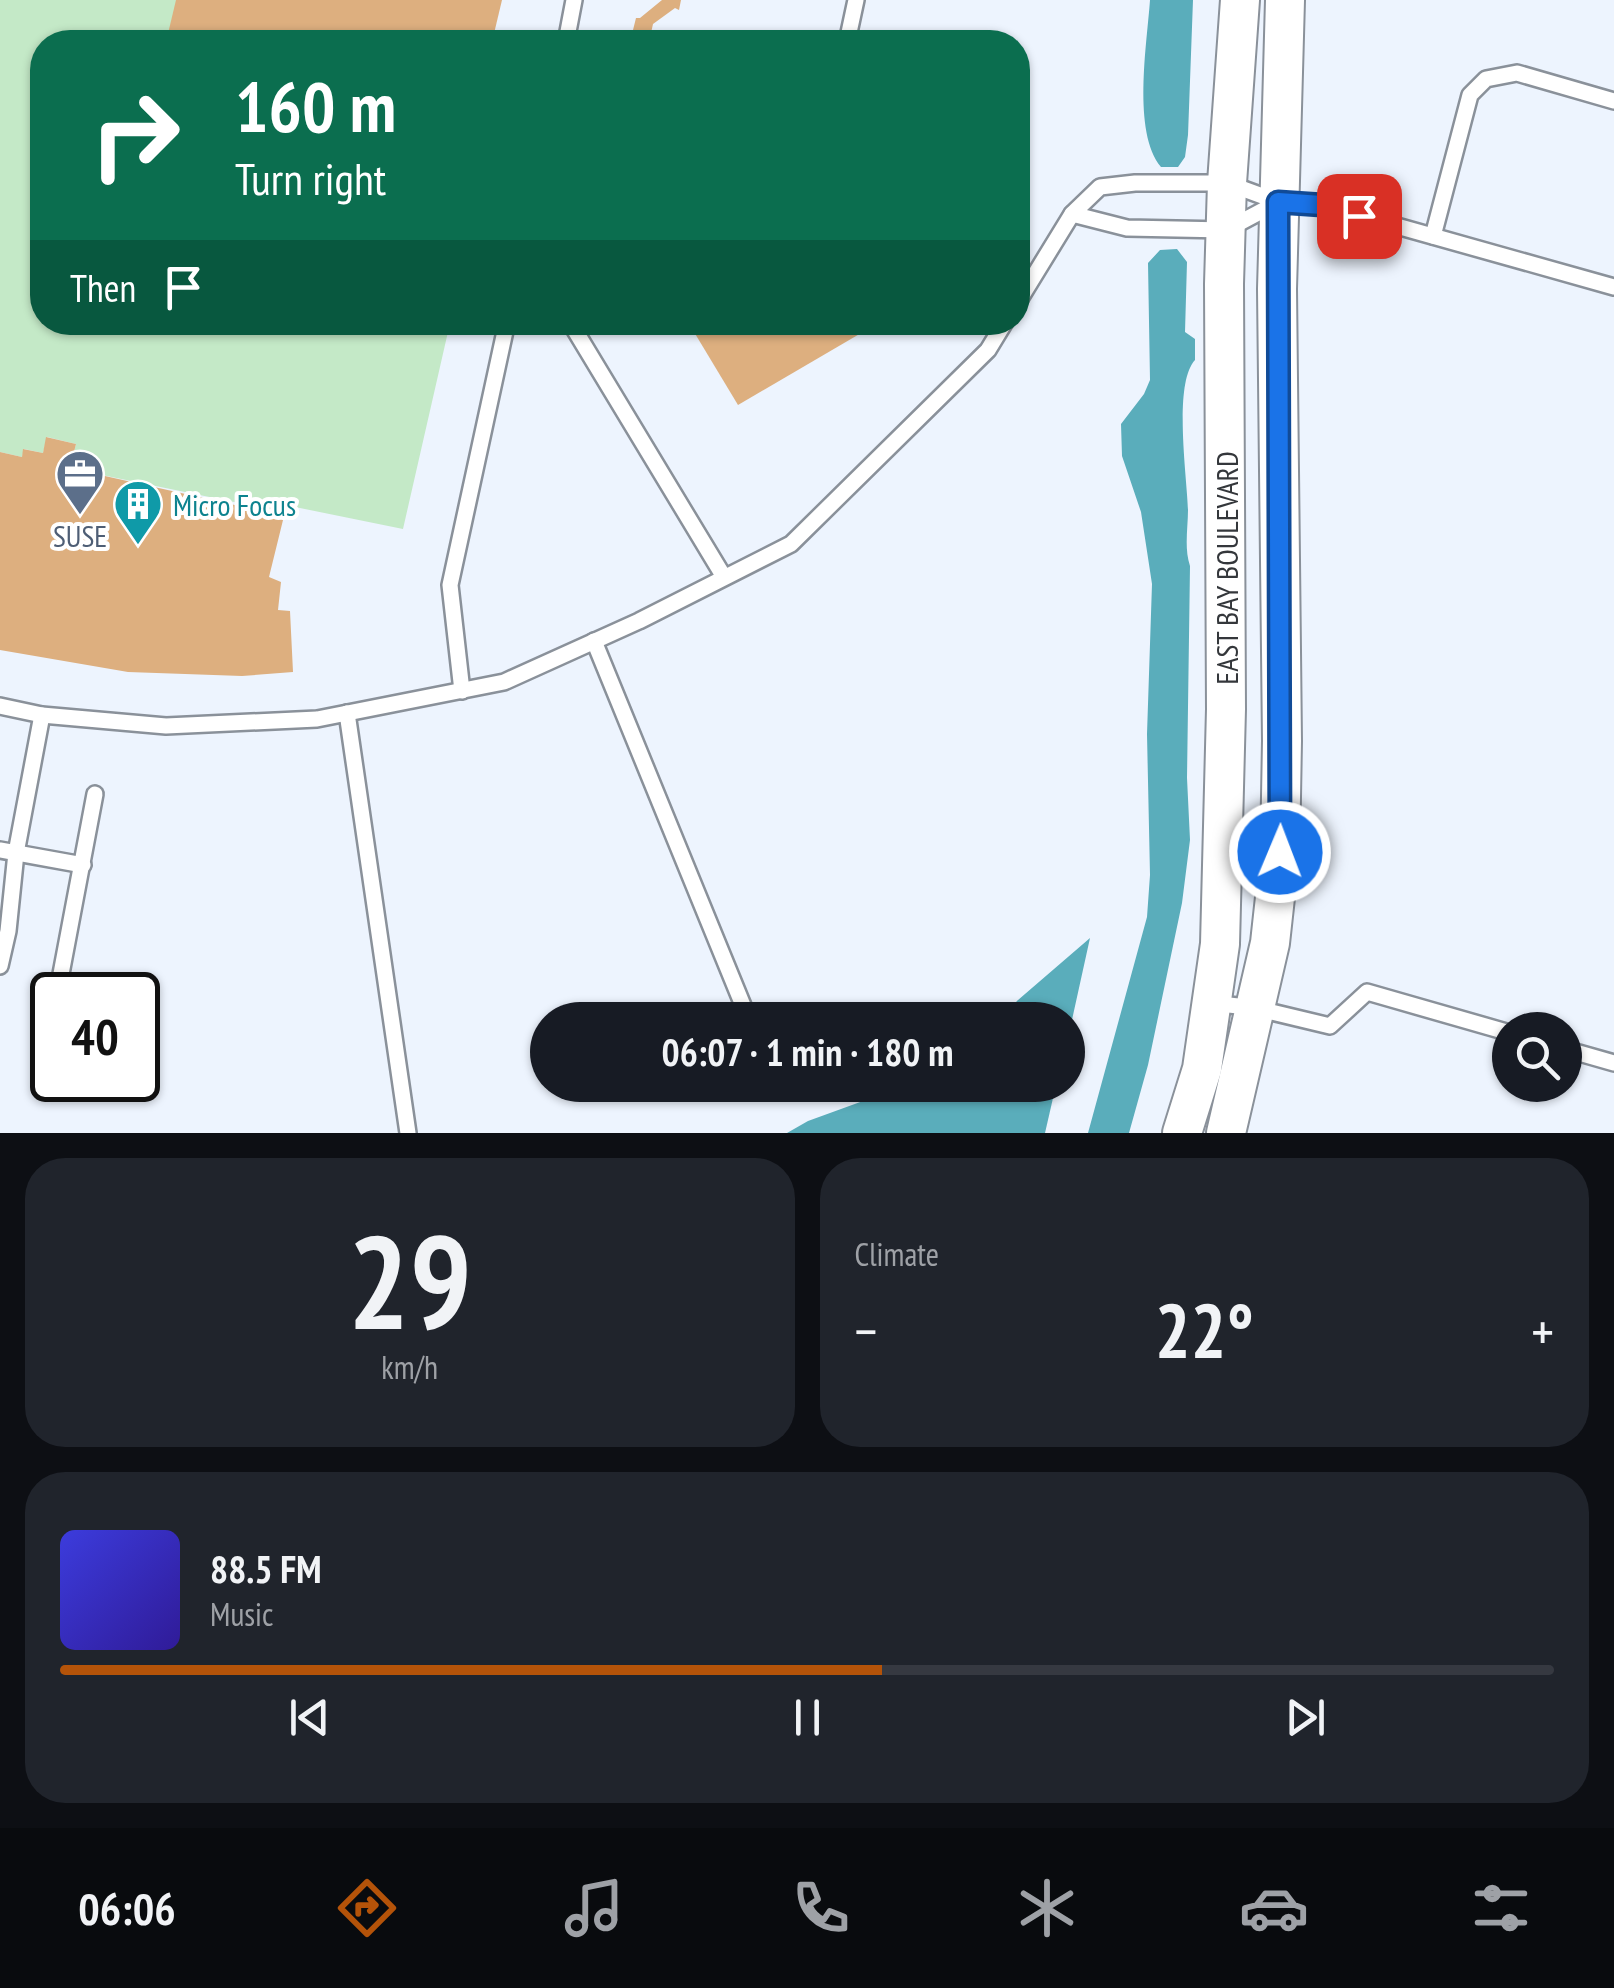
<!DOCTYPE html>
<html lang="en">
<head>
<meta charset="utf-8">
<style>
  body { margin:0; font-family:"PT Sans Narrow",sans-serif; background:#20242c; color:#f1f3f6; height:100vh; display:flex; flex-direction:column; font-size:38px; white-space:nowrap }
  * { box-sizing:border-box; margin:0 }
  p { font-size:32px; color:#9ea1a6 }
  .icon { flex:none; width:55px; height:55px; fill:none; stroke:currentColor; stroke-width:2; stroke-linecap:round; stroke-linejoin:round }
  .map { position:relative; height:1133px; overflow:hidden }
  .details { display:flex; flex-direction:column; gap:25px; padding:25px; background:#0d0f14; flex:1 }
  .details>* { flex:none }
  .top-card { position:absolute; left:30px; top:30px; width:1000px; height:305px; border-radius:40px; box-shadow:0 2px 8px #0004; background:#0b6e4f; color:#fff; overflow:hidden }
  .buttons { position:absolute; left:1492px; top:1012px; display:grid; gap:20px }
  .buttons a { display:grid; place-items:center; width:90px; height:90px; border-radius:50%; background:#171b24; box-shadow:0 2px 8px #0004; font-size:50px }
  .speed { position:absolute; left:30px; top:972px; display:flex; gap:20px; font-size:50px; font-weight:700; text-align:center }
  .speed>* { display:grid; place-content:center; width:130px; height:130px; border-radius:50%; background:#171b24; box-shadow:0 2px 8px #0004; line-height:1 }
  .speed .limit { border:5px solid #111; border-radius:15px; background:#fff; color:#111 }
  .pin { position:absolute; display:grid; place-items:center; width:85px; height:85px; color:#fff; margin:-42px; border-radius:20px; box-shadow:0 5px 15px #0006 }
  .me { position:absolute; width:110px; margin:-55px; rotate:1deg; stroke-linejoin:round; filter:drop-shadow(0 0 8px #0008) }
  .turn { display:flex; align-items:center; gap:35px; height:210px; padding:0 40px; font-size:45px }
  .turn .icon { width:130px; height:130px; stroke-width:2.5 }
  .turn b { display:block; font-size:70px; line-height:85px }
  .then { display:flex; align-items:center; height:95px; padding:0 40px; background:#0003; gap:20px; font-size:38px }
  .big { font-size:75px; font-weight:800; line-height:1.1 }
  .details .card { flex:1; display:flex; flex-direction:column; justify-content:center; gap:15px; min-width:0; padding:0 35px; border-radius:40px; background:#20242c }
  .details .dial { align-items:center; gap:0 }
  .dial b { font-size:130px; line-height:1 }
  .song { display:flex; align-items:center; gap:30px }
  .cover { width:120px; height:120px; border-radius:15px; background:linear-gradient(135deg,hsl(240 70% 55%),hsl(250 70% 35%)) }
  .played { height:10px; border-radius:5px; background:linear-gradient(90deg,#b45309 55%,#363941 55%) }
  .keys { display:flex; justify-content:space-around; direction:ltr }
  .heat { display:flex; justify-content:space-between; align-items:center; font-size:55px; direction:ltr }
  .details .tiles { flex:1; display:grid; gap:25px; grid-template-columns:1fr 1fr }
  .card:last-child { grid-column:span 2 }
  .trip { position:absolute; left:530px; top:1002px; width:555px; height:100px; border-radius:50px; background:#171b24; box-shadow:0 2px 8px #0004; font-weight:800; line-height:100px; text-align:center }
  .dock { display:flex; height:160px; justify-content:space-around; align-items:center; background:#090b0e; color:#9ea1a6 }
  .dock .icon { width:70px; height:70px }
  .dock .selected { color:#b45309 }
  .dock b { font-size:45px; color:#f1f3f6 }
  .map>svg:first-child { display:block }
  .green { fill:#c4e9c7 }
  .water { fill:#5aadbb }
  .building { fill:#ddaf7f }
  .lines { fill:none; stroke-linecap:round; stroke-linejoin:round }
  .service-casing { stroke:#8a919a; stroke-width:20 }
  .tertiary-casing { stroke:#8a919a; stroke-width:42 }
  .service { stroke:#fff; stroke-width:15 }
  .tertiary { stroke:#fff; stroke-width:38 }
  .route-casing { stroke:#114b97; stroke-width:25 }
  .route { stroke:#1a73e8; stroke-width:18 }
  .labels { text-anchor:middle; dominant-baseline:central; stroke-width:8; stroke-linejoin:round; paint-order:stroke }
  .culture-label { font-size:30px; fill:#0d838f; stroke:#fff; text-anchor:start }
  .service-label { font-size:30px; fill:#4e5e75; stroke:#fff }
  .street-label { font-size:30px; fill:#34373b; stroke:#fff }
</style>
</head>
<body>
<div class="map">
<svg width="1614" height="1133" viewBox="0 0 1614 1133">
  <rect width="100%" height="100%" fill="#edf4fe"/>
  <!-- green -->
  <polygon class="green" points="0,0 184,0 173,42 42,42 42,322 450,323 403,529 295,507 293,514 87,472 72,460 76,444 47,437 43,453 24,449 22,457 0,452"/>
  <!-- water -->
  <g class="water">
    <path d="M 1150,0 L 1193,0 L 1188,135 L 1185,157 L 1178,167 L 1161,167 C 1132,132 1147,44 1150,0 Z"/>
    <path d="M 1177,249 L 1187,262 L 1185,332 L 1195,339 L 1195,360 C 1173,384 1187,476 1188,510 C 1188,528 1184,548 1190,566 L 1187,778 L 1190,840 L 1182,903 L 1148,1065 L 1129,1133 L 1088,1133 L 1147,917 L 1150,875 L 1147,734 L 1152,584 L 1141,512 L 1122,456 L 1121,424 L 1144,394 L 1150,380 L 1148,263 L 1160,250 Z"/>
    <polygon points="1090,938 1068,1038 1068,1020 995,1020"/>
    <polygon points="907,1085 1056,1085 1045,1133 787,1133 808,1121"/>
  </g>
  <!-- building -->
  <g class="building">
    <polygon points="176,0 502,0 492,42 166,42"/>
    <polygon points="662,0 681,0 679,10 675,8 653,24 649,42 630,42 636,18 640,18"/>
    <polygon points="688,322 880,322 738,405"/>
    <polygon points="46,437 76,444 72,460 90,464 87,472 284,516 269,577 281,582 278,610 290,611 293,672 242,676 128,672 0,650 0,452 22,457 23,449 43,453"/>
  </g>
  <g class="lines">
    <!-- service casing -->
    <g class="service-casing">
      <g id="service">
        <polyline points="566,42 574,0"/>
        <polyline points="847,42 856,0"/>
        <polyline points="1072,214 1127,228 1226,230 1275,204"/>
        <polyline points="1433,236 1470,95 1486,79 1517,73 1614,101"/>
        <polyline points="1018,302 1072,214 1100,187 1135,183 1227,183 1279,202 1322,205 1614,287"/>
        <polyline points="570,322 724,577"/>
        <polyline points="594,641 749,1020"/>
        <polyline points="462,691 450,585 507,322"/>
        <polyline points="0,706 42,715 166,726 317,719 504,682 639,621 791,544 988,350 1005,322"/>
        <polyline points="347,713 408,1133"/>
        <polyline points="0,850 83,865"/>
        <polyline points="0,966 8,931 16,853 42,715"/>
        <polyline points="57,995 95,794"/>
        <polyline points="1212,1003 1255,1008 1330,1026 1367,992 1510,1033"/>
        <polyline points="52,1021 46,1058 48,1076 60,1088"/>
        <polyline points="1565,1049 1614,1063"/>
      </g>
    </g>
    <!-- tertiary casing -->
    <g class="tertiary-casing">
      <g id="tertiary">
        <polyline points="1182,1133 1202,1069 1220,944 1226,709 1224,284 1227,183 1240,0"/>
        <polyline points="1226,1133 1270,943 1280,852 1282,741 1277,289 1285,0"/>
      </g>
    </g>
    <!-- service -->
    <use href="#service" class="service"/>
    <!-- tertiary -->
    <use href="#tertiary" class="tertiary"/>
  </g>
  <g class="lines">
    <!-- route casing -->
    <g class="route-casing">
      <polyline id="route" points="1280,852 1278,202 1322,205 1359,216"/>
    </g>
    <!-- route -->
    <use href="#route" class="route"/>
  </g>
  <!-- icons -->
  <defs>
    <g id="office-pin" transform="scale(2.5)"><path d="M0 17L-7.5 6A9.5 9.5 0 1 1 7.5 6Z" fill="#5c6f8a" stroke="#fff"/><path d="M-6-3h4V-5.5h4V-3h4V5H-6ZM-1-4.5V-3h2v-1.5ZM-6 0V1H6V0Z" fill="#fff"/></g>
    <g id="building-pin" transform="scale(2.5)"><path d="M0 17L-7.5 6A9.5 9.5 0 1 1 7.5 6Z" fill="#0f9aa8" stroke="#fff"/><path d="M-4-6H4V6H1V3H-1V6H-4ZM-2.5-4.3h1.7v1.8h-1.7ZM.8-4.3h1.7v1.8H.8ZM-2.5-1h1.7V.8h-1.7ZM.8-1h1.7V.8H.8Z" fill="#fff"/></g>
  </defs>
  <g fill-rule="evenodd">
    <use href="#office-pin" x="80" y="474"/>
    <use href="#building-pin" x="138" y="504"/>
  </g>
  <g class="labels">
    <!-- culture labels -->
    <g class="culture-label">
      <text x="173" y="504">Micro Focus</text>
    </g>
    <!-- service labels -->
    <g class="service-label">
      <text x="80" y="535">SUSE</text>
    </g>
    <!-- street labels -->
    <g class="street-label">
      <text transform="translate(1226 568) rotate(-90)">EAST BAY BOULEVARD</text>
    </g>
  </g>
</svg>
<div class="buttons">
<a><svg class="icon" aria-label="search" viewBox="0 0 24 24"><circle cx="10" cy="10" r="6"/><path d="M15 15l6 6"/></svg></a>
</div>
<div class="speed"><div class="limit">40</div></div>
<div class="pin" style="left:1359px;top:216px;background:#d93025"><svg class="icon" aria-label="arrive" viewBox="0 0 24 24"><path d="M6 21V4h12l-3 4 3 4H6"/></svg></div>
<svg class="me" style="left:1280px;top:852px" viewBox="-20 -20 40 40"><circle r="17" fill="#1a73e8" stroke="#fff" stroke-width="3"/><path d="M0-11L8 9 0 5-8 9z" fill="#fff"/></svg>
<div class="trip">06:07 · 1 min · 180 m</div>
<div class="top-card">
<div class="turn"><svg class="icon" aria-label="right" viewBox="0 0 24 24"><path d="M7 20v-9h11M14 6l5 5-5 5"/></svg><div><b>160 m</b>Turn right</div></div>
<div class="then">Then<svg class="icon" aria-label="arrive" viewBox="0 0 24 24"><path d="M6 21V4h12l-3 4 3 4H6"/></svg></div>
</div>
</div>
<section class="details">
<div class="tiles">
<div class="card dial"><b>29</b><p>km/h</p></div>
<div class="card"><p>Climate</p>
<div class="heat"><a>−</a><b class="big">22°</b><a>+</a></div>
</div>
<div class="card">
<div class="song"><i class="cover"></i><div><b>88.5 FM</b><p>Music</p></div></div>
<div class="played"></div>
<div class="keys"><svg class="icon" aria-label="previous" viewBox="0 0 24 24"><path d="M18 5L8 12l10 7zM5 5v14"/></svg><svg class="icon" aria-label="pause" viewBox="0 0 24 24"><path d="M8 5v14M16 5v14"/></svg><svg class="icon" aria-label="next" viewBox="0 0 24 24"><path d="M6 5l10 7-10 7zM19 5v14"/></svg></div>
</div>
</div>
</section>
<nav class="dock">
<b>06:06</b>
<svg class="icon selected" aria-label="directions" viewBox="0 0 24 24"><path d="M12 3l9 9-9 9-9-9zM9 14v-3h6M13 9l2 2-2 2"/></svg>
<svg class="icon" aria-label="music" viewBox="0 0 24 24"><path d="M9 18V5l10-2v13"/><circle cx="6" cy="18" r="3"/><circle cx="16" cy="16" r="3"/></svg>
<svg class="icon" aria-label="phone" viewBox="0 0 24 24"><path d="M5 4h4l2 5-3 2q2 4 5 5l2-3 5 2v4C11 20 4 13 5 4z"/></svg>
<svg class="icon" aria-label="climate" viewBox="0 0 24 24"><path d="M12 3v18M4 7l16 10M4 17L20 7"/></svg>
<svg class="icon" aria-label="car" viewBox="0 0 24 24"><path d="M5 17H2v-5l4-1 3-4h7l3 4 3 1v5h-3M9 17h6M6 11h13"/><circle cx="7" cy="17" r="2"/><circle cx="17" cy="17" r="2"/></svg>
<svg class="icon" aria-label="filters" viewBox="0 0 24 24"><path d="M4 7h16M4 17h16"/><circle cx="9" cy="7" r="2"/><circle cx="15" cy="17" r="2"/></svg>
</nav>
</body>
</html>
